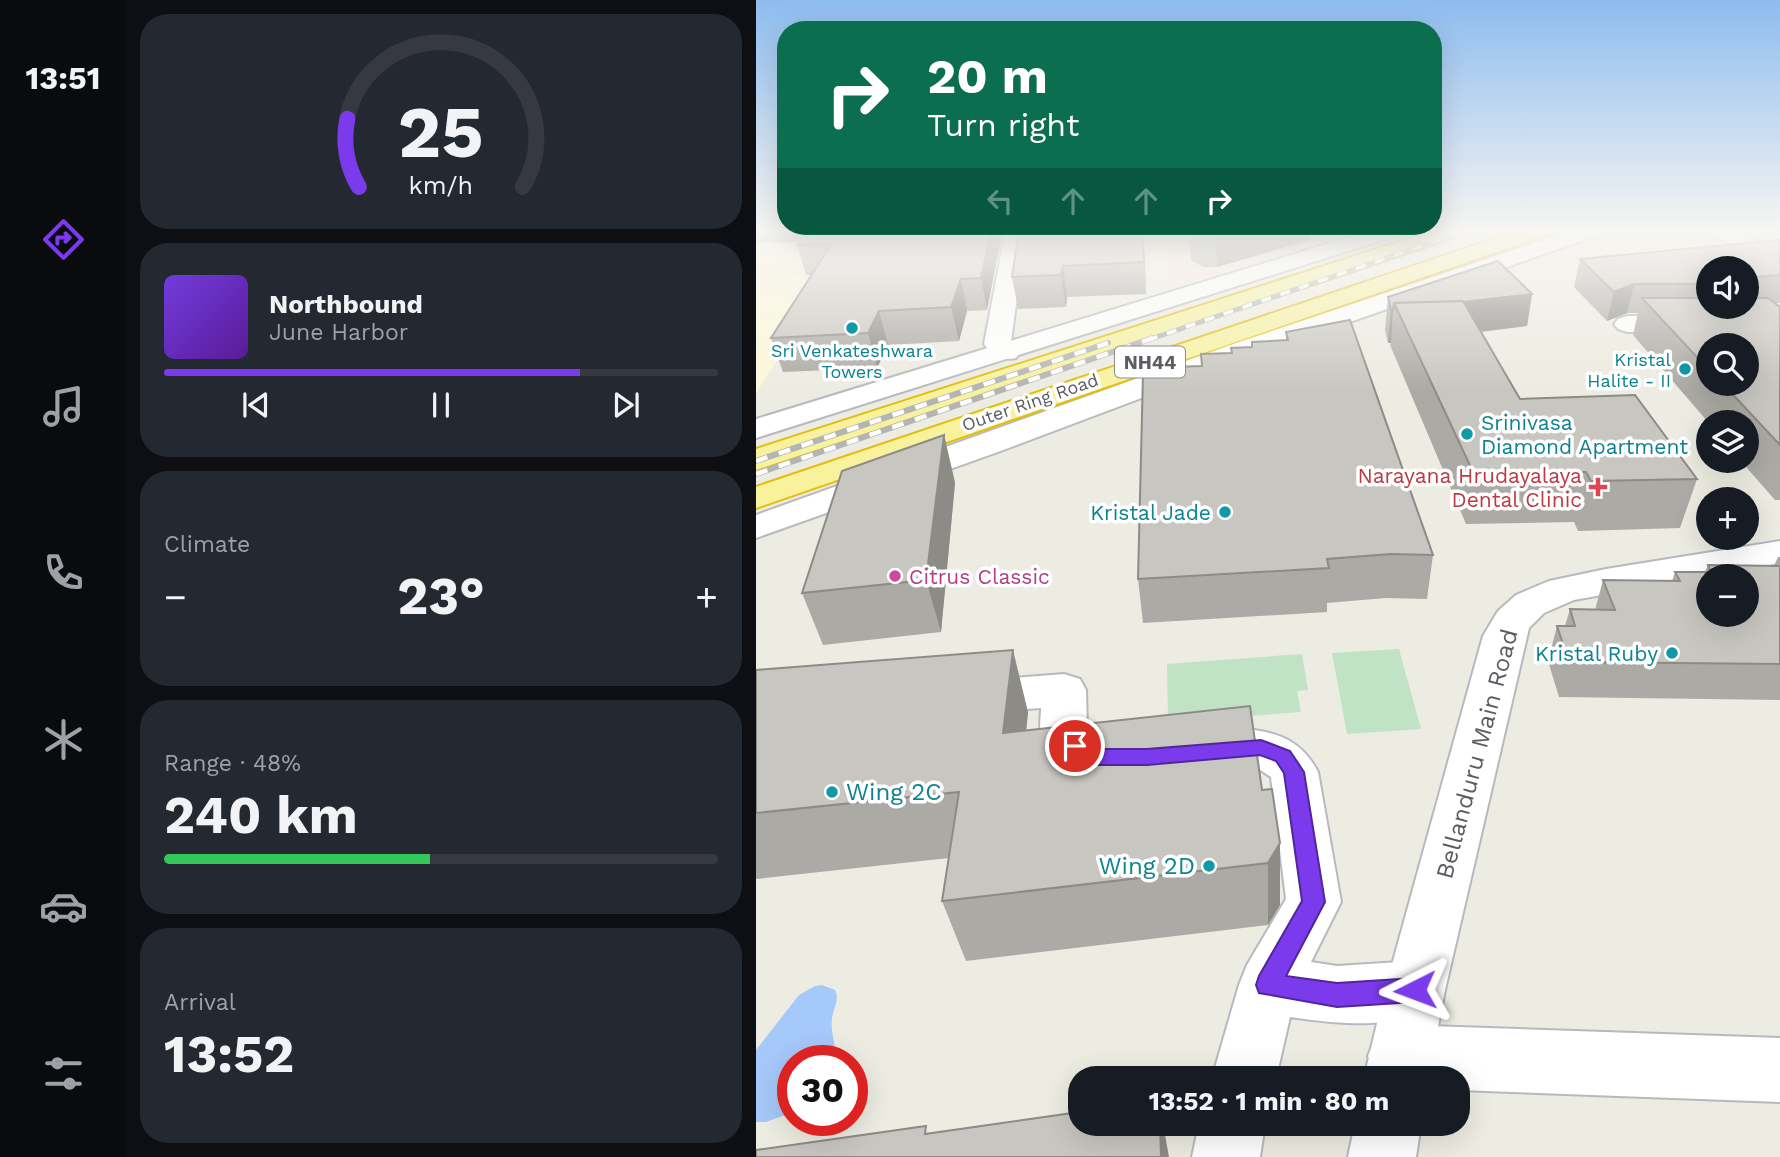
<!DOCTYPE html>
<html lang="en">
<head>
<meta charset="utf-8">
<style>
  body { margin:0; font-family:"Work Sans",sans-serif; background:#242831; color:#f1f3f6; height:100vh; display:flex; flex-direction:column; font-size:26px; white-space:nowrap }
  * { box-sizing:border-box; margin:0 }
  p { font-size:23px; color:#9ea1a6 }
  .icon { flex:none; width:38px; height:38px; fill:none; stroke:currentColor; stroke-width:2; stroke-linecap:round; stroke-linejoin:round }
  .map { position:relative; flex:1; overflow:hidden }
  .details { display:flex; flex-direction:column; gap:14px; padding:14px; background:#0d0f14; width:630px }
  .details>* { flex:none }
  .banner { position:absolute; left:21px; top:21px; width:665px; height:214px; border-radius:28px; box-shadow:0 7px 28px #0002; background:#0b6e4f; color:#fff; overflow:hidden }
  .tools { position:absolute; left:940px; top:256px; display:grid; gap:14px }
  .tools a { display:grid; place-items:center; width:63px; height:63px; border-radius:50%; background:#171b24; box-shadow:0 7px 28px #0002; font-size:35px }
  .speed { position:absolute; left:21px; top:1045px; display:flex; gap:14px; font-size:35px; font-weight:700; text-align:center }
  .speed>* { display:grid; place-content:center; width:91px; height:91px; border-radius:50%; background:#171b24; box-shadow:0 7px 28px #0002; line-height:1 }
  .speed .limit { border:10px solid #d22; background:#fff; color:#111 }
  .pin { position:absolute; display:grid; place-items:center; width:60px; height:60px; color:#fff; margin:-30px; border:4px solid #fff; border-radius:50%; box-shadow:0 2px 7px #0007 }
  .me { position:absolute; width:77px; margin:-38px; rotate:267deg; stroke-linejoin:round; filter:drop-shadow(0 0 5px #0008) }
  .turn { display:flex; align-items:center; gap:24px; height:147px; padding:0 35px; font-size:32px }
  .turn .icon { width:91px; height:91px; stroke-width:2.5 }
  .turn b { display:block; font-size:49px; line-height:60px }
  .lanes { display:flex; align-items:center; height:66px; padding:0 35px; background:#0003; justify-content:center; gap:35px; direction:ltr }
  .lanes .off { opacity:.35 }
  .big { font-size:52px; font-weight:700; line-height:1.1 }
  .details .tile { flex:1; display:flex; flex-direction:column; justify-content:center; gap:10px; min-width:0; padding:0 24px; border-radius:28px; background:#242831 }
  .details .dial { align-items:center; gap:0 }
  .dial svg { height:182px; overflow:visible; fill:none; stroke:#363941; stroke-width:7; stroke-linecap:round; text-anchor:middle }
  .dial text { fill:#f1f3f6; stroke:none }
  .song { display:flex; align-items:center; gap:21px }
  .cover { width:84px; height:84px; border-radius:10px; background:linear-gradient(135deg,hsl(260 70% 55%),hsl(270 70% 35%)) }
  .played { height:7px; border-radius:4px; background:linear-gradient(90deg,#7c3aed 75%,#363941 75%) }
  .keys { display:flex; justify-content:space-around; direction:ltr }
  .heat { display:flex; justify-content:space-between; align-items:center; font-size:38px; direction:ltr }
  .charge { height:10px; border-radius:5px; background:linear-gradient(90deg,#34c759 48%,#363941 0) }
  .trip { position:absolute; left:312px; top:1066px; width:402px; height:70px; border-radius:28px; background:#171b24; box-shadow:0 7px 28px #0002; font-weight:700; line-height:70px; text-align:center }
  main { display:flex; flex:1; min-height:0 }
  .tab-bar { display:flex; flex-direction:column; width:126px; justify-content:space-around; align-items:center; background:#090b0e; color:#9ea1a6 }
  .tab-bar .icon { width:49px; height:49px }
  .tab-bar .current { color:#7c3aed }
  .tab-bar b { font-size:32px; color:#f1f3f6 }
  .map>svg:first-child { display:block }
  .commercial { fill:#fcf8d9 }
  .medical { fill:#f9e5df }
  .green { fill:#c0e3c5 }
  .water { fill:#a5c9fa }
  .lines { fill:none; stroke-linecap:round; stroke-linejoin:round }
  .minor-casing { stroke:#b8b9be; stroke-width:4 }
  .tertiary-casing { stroke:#b8b9be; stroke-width:4 }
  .trunk-casing { stroke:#e2bd0d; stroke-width:4 }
  .minor { fill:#fff; fill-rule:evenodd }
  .tertiary { fill:#fff; fill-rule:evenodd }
  .trunk { fill:#f8f29d; fill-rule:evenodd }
  .rail-far1-casing { stroke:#b3b4b4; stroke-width:5 }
  .rail-casing { stroke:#b3b4b4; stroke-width:6 }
  .rail-far1 { stroke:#fff; stroke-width:3.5; stroke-dasharray:10; stroke-linecap:butt }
  .rail { stroke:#fff; stroke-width:4.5; stroke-dasharray:12; stroke-linecap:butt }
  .wall { fill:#acaaa5; fill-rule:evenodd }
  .shaded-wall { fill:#8c8b86 }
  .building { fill:#c8c6c0; stroke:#8c8b86; stroke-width:2; fill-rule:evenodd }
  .route { fill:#7c3aed; stroke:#51269a; stroke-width:2 }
  .culture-dot { fill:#0f9aa8; stroke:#fff; stroke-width:2.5 }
  .health-dot { fill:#e0444e; stroke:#fff; stroke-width:2.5 }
  .hotel-dot { fill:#d1479c; stroke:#fff; stroke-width:2.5 }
  .labels { text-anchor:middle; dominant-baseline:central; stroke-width:7; stroke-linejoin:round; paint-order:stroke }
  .far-culture-label { font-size:18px; fill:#0d838f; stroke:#fff }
  .far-street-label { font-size:18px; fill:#5b5d62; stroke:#fff }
  .shield { fill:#fff; stroke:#8c8e91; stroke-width:2 }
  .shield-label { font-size:19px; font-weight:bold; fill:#5b5d62 }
  .culture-label { font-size:21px; fill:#0d838f; stroke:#fff; text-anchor:end }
  .health-label { font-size:21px; fill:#be3a42; stroke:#fff; text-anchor:end }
  .hotel-label { font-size:21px; fill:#b23c85; stroke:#fff; text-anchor:start }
  .near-street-label { font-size:24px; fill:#5b5d62; stroke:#fff }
  .near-culture-label { font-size:24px; fill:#0d838f; stroke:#fff; text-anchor:start }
</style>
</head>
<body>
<main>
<nav class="tab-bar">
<b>13:51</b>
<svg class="icon current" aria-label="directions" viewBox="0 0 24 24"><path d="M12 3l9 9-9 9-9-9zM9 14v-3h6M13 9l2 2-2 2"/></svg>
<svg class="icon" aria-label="music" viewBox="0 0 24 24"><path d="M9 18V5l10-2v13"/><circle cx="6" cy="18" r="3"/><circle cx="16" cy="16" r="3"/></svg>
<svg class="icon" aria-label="phone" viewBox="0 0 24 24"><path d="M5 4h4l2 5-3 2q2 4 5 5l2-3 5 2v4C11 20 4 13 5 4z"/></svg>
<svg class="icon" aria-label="climate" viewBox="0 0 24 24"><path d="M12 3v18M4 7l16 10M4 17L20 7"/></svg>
<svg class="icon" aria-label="car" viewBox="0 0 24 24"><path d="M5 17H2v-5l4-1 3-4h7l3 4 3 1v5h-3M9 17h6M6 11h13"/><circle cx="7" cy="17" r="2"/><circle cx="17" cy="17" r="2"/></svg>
<svg class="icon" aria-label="filters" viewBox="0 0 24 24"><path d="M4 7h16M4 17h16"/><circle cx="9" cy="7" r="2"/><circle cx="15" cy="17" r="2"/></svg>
</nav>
<section class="details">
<div class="tile dial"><svg viewBox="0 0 100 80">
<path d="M14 69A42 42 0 1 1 86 69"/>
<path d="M14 69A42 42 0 0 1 9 39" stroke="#7c3aed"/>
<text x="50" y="56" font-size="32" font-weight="700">25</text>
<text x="50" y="72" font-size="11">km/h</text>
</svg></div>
<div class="tile">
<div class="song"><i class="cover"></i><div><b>Northbound</b><p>June Harbor</p></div></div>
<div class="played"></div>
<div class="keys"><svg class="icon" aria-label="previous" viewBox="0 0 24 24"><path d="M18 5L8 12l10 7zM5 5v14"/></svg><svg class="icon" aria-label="pause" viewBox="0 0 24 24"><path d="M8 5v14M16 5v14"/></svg><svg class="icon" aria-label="next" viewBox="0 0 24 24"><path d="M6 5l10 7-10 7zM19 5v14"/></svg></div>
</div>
<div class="tile"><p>Climate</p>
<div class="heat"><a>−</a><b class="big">23°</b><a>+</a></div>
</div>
<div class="tile"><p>Range · 48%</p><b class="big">240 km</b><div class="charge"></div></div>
<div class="tile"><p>Arrival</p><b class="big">13:52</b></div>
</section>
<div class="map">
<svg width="1024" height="1157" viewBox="0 0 1024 1157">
  <rect width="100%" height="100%" fill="#edece2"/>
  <!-- commercial -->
  <polygon class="commercial" points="65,241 38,275 76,275 0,393 0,244"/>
  <!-- medical -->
  <polygon class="medical" points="411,229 555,229 574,238 415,288"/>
  <!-- green -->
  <g class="green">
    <polygon points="643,649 665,729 591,734 576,653"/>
    <polygon points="546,654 552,690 541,691 545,712 412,722 411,664"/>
  </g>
  <!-- water -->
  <path class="water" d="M 66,985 L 79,990 C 84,1000 77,1008 76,1019 C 74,1033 81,1046 79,1060 L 37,1060 L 37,1112 L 10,1122 L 0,1122 L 0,1050 L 43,995 L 59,986 Z"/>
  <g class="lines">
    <!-- minor casing -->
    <g class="minor-casing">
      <g id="minor">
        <path d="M 250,229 L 270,229 L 255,342 L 264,352 L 260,358 C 245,361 236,356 228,344 Z"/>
        <polygon points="952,229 978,229 1024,254 1024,270 955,233"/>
        <polygon points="1024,310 1024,327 1010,331 871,332 862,329 858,324 862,319 871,316 1007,315"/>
        <path d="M 308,674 L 324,679 L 330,690 L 331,729 L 341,739 L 361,744 L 368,757 L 361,770 C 331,780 319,776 297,754 C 293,749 287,742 285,735 C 283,727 285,716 285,708 L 217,713 L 201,708 L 195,697 L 201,686 L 217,681 Z"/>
        <path d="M 498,730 C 528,734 548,745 562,772 L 585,902 L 555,962 L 581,966 L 659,961 L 680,970 L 689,990 L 680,1010 C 634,1029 582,1024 534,1017 L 520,1078 L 456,1078 L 483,985 L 491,965 L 530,899 L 515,777 L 498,766 L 449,770 L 432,765 L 425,752 L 432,739 L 449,734 Z"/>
        <polygon points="643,1025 1024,1038 1024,1102 702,1090 702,1078 621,1078 612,1056 621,1034"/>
        <polygon points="443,1124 509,1124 504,1157 436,1157"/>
      </g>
    </g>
    <!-- tertiary casing -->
    <g class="tertiary-casing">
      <g id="tertiary">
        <polygon points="620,229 652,229 649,233 0,438 0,419"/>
        <polygon points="820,229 851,229 848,233 497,356 242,452 0,538 0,515 477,344"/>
        <polygon points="1024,541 1024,563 818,600 788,613 773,628 689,990 672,1078 608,1078 629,990 727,636 742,611 760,595 793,581 850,569"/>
        <polygon points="599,1124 665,1124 660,1157 592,1157"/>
      </g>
    </g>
    <!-- trunk casing -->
    <g class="trunk-casing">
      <g id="trunk">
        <polygon points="683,229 714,229 711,233 0,470 0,449"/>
        <polygon points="767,229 798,229 795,233 0,508 0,487"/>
      </g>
    </g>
    <!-- minor -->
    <use href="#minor" class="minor"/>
    <!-- tertiary -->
    <use href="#tertiary" class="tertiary"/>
    <!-- trunk -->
    <use href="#trunk" class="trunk"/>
    <!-- rail-far1 casing -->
    <g class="rail-far1-casing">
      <polyline id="rail-far1" points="392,340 715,229"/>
    </g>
    <!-- rail casing -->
    <g class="rail-casing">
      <g id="rail">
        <polyline points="0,461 352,343"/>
        <polyline points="0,474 397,338"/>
      </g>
    </g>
    <!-- rail-far1 -->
    <use href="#rail-far1" class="rail-far1"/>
    <!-- rail -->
    <use href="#rail" class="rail"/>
  </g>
  <!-- wall -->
  <g class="wall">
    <polygon points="0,229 243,229 245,238 231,310 211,311 203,341 132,345 121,368 27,372 15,338 55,275 50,275 41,245 43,242 0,243"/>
    <polygon points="433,229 554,229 554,240 461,267 447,267 435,260"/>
    <polygon points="386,231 390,294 311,297 310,307 262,309 256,277 365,232"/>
    <path d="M 1024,241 L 1024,303 L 1019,303 L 1024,307 L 1024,500 L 1019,500 L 984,460 L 990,460 L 990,422 L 952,422 L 877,335 L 882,313 L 871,313 L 851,321 L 818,287 L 824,259 ZM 952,268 L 990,268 L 990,306 L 952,306 ZM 952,345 L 990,383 L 952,383 Z"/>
    <polygon points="776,294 771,326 725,332 764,399 941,479 924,528 822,531 818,522 710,524 634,345 635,343 632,343 629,330 632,297"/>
    <polygon points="530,332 677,555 671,599 630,598 571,603 571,612 387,623 382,579 446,366 475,353 475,348 496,347 496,342 530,341"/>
    <polygon points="188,435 199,483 185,632 67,645 46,593"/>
    <polygon points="1022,557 1024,557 1024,700 803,697 792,661 801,626 809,626 814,609 839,610 847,580 916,581 919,572 949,572 952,565 1018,566"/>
    <polygon points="0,670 272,712 270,730 494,706 524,905 512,925 210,961 186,901 193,858 0,879"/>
  </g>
  <!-- shaded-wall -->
  <g class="shaded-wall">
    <polygon points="235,229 243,229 245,238 231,310 225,278"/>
    <polygon points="554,229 554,240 461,267 459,230"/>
    <polygon points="386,231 389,261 390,294 388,262"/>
    <polygon points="307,266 311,297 310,307 305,275"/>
    <polygon points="205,279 211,311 203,341 195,307"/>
    <polygon points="878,284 871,313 851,321 858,292"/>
    <polygon points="776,294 771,326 655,340 641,310"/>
    <polygon points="635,310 637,310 635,343 632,343"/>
    <polygon points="123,311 132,345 121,368 112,333"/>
    <polygon points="188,435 199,483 185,632 170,580"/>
    <polygon points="257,650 272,712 264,795 247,733"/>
    <polygon points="524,843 524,905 512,925 512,863"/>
    <polygon points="404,1124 407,1124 413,1157 405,1157"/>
  </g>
  <!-- building -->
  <g class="building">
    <polygon points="53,229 235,229 225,278 205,279 195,307 123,311 112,333 15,338 76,243 41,245"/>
    <polygon points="263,229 365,229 365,232 386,231 388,262 307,266 305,275 256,277"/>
    <polygon points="1023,240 1024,241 1024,275 990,278 990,268 952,268 952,284 878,284 858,292 824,259"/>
    <polygon points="742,261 776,294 707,302 638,303 637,310 635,310 632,297"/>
    <polygon points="886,298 952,298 952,306 990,306 990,298 1012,298 1024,307 1024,445 966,383 990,383 990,345 952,345 952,369"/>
    <polygon points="707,301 764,399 879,395 941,479 835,481 830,472 718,474 638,303"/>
    <polygon points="594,320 677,555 635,554 571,559 573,568 382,579 387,374 416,373 416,367 446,366 445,354 476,353 475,348 496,347 496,342 532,340 530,332"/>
    <polygon points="188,435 170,580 46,593 86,471"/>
    <path d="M 952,565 L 1024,566 L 1024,664 L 813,662 L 801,626 L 819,626 L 814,609 L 859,610 L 847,580 L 924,581 L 919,572 L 955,572 ZM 952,576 L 990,576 L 990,614 L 952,614 Z"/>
    <polygon points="257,650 247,733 494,706 506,790 516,789 524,843 512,863 186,901 203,792 0,813 0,670"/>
    <polygon points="324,1112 324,1124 404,1124 405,1157 0,1157 0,1150 170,1126 169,1134"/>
  </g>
  <!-- sky -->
  <linearGradient id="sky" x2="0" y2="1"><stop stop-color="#8dbcef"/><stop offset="0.59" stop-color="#f7f6f2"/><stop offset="1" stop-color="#f7f6f2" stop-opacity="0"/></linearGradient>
  <rect width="1024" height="391" fill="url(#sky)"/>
  <!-- route -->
  <polygon class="route" points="319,738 326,741 335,749 391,749 505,740 534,751 548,772 569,902 530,976 581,983 659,978 667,982 671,990 667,998 659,1002 581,1007 503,993 500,985 503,976 546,901 528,773 520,761 504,755 391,765 330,765 323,762 310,746 313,741"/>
  <!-- markers -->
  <g class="culture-dot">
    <circle cx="96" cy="328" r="7"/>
    <circle cx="929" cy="369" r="7"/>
    <circle cx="711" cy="434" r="7"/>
    <circle cx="469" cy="512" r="7"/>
    <circle cx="916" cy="653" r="7"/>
    <circle cx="76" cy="792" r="7"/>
    <circle cx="453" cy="866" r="7"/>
  </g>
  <path class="health-dot" d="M838.5 476.5h7v7h7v7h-7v7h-7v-7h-7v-7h7z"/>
  <circle class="hotel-dot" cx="139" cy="576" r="7"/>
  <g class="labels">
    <!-- far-culture labels -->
    <g class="far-culture-label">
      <text x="96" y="350">Sri Venkateshwara<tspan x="96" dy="21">Towers</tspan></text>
      <text x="915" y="359" text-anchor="end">Kristal<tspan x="915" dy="21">Halite - II</tspan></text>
    </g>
    <!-- far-street labels -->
    <g class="far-street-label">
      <text transform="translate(274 402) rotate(-19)">Outer Ring Road</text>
    </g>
    <!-- shield labels -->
    <rect class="shield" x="359" y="346.5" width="70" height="31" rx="5"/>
    <g class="shield-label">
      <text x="394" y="362">NH44</text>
    </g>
    <!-- culture labels -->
    <g class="culture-label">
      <text x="725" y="422" text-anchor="start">Srinivasa<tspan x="725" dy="24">Diamond Apartment</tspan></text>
      <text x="455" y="512">Kristal Jade</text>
      <text x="902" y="653">Kristal Ruby</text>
    </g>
    <!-- health labels -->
    <g class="health-label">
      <text x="826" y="475">Narayana Hrudayalaya<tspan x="826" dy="24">Dental Clinic</tspan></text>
    </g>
    <!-- hotel labels -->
    <g class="hotel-label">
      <text x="153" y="576">Citrus Classic</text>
    </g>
    <!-- near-street labels -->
    <g class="near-street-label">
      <text transform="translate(721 754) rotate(-75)">Bellanduru Main Road</text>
    </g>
    <!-- near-culture labels -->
    <g class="near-culture-label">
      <text x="90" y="792">Wing 2C</text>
      <text x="439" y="866" text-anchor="end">Wing 2D</text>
    </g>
  </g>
</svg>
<div class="tools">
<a><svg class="icon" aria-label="sound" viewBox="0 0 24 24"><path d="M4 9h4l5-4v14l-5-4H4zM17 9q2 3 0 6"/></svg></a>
<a><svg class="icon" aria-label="search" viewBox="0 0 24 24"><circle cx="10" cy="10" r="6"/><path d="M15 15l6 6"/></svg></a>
<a><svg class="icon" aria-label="layers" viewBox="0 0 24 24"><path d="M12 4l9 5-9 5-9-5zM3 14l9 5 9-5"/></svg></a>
<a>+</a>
<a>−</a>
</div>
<div class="speed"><div class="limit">30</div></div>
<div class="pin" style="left:319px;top:746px;background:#d93025"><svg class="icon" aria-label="arrive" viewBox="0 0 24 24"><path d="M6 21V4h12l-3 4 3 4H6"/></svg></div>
<svg class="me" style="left:659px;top:990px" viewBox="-20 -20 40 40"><path d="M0-17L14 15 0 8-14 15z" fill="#7c3aed" stroke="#fff" stroke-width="4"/></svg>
<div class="trip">13:52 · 1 min · 80 m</div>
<div class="banner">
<div class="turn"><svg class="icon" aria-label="right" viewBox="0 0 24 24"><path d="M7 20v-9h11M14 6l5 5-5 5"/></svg><div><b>20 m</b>Turn right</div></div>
<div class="lanes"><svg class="icon off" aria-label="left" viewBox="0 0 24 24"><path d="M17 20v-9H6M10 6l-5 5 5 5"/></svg><svg class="icon off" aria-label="ahead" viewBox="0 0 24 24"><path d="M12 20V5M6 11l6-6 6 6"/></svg><svg class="icon off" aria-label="ahead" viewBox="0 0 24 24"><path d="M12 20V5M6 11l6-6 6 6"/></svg><svg class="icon" aria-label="right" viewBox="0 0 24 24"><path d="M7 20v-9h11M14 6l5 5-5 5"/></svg></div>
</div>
</div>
</main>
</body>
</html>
